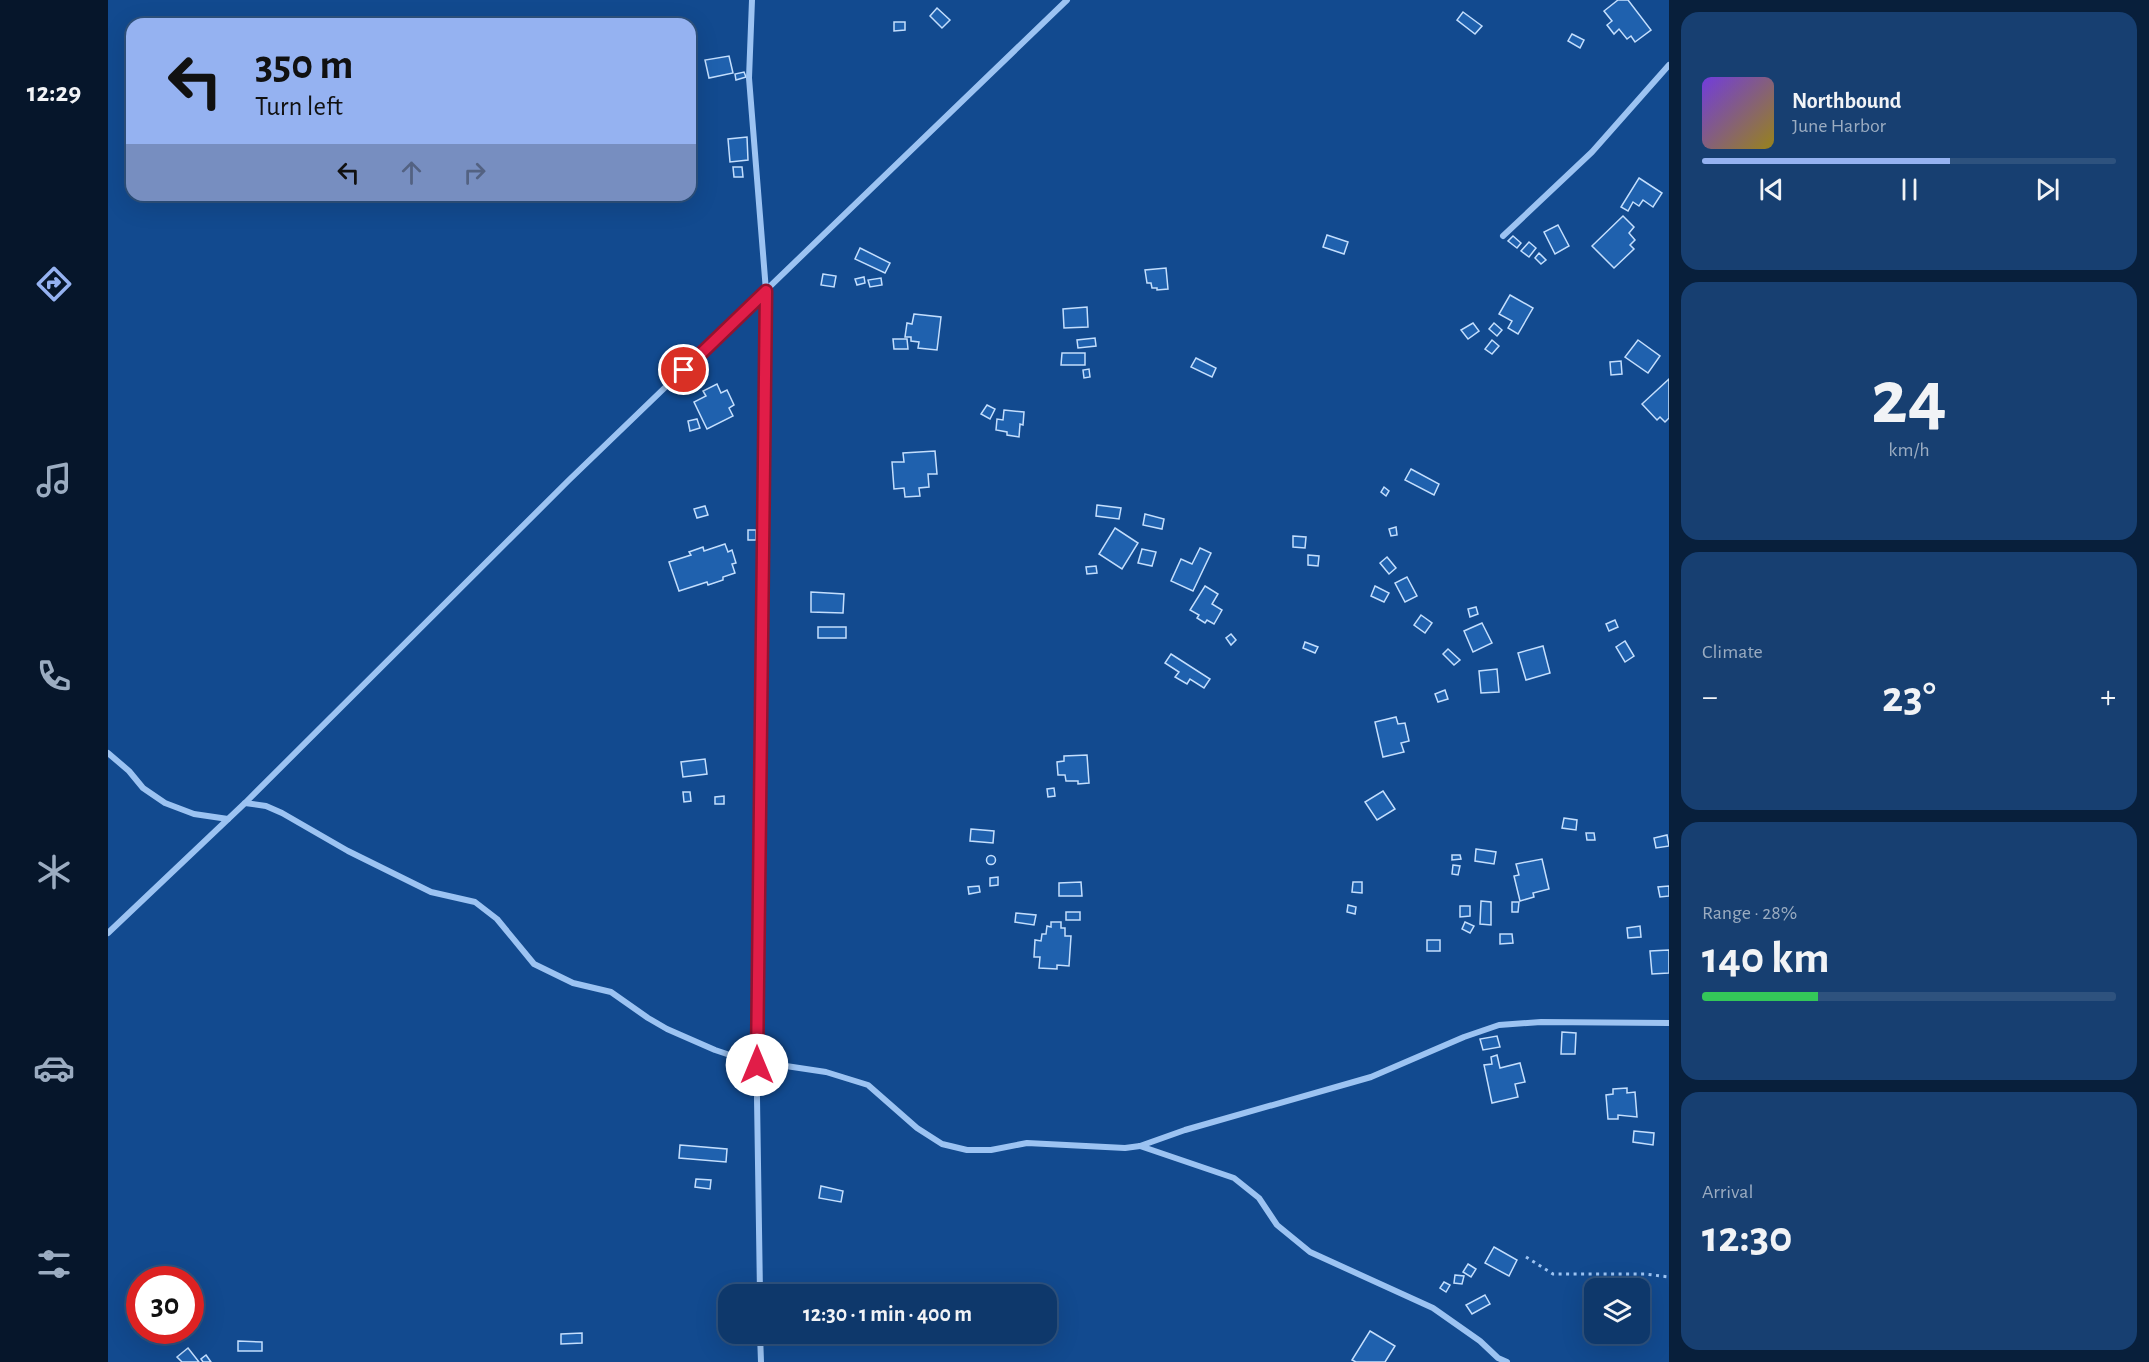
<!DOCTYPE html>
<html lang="en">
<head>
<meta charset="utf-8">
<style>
  body { margin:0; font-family:"Alegreya Sans",sans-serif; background:#173f71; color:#f1f3f6; height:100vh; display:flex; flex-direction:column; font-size:22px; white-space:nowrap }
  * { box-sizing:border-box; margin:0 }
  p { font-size:20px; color:#9bacc1 }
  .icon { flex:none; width:33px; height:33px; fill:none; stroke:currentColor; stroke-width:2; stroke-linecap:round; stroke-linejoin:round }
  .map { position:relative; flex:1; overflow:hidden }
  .details { display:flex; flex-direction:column; gap:12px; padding:12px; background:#081f3b; width:480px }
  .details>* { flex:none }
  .guide { position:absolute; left:18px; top:18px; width:570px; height:183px; border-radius:18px; box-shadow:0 6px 24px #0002,0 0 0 2px #2e527e; background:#95b2f1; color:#111; overflow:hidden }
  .controls { position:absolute; left:1476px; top:1278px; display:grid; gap:12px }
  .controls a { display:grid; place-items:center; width:66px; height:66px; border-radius:12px; background:#0e386b; box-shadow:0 6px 24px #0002,0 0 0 2px #2e527e; font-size:30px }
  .speed { position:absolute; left:18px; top:1266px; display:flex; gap:12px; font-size:30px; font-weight:700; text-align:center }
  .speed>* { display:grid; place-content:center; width:78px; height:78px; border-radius:50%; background:#0e386b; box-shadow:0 6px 24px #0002,0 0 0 2px #2e527e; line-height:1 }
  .speed .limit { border:9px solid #d22; background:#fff; color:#111 }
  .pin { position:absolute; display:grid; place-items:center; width:51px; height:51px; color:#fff; margin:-26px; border:3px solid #fff; border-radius:50%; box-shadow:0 2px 6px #0007 }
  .me { position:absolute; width:66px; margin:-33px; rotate:0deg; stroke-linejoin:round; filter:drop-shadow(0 0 4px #0008) }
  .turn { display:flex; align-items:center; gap:21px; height:126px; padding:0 30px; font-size:27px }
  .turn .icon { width:78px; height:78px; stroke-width:2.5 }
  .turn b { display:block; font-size:42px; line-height:51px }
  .lanes { display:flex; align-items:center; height:57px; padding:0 30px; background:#0003; justify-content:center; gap:30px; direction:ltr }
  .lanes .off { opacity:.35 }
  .big { font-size:45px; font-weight:700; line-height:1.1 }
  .details .card { flex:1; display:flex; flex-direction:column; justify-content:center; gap:9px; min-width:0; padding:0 21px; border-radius:18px; background:#173f71 }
  .details .dial { align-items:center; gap:0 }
  .dial b { font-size:78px; line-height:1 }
  .song { display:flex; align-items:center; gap:18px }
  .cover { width:72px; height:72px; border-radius:9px; background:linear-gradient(135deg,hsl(260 70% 55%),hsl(50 70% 35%)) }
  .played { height:6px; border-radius:3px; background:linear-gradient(90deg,#95b2f1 60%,#2e527e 60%) }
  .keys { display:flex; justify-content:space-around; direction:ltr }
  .heat { display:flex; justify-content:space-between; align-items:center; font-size:33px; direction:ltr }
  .charge { height:9px; border-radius:4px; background:linear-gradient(90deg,#34c759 28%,#2e527e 0) }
  .trip { position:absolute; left:610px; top:1284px; width:339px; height:60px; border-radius:18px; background:#0e386b; box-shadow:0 6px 24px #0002,0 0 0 2px #2e527e; font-weight:700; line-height:60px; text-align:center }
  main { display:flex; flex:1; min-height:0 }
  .menu { display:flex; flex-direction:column; width:108px; justify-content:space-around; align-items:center; background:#06162b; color:#9bacc1 }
  .menu .icon { width:42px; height:42px }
  .menu .active { color:#95b2f1 }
  .menu b { font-size:27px; color:#f1f3f6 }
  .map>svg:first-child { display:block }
  .building { fill:#1f61ae; stroke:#c3defd; stroke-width:1.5 }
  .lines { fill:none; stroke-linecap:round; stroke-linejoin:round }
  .path { stroke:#9cc3f2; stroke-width:3; stroke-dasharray:3 4.5; stroke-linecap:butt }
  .street { stroke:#9cc3f2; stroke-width:6 }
  .route-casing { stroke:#92132f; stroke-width:15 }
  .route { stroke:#e11d48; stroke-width:10 }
</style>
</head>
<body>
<main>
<nav class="menu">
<b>12:29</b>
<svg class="icon active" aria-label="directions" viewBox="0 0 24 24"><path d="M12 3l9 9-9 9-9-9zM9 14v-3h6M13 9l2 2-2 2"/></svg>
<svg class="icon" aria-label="music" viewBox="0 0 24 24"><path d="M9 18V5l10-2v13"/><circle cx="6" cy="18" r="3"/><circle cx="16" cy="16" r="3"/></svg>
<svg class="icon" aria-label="phone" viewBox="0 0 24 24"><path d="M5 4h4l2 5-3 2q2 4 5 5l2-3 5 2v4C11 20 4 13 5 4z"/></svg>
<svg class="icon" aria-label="climate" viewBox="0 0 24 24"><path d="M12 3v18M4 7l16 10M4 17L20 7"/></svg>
<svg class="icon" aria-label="car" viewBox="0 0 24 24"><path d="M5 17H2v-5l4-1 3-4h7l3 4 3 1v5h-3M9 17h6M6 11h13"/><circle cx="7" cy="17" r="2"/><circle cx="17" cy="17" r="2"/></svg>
<svg class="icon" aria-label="filters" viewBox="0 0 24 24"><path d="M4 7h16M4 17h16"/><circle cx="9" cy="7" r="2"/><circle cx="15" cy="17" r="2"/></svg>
</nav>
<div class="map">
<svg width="1561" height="1362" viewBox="0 0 1561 1362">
  <rect width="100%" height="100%" fill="#124a8f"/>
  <!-- building -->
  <g class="building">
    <polygon points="1510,0 1520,0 1543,30 1527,42 1523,36 1519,39 1511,29 1506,34 1499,25 1504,21 1496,11"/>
    <polygon points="829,8 842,20 834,28 822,16"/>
    <polygon points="1355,12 1374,26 1367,34 1349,20"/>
    <polygon points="786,22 797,22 797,30 786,31"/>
    <polygon points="1464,34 1476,40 1472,48 1460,41"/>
    <polygon points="621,56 625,73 601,78 597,60"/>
    <polygon points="586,65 589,75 582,77 582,66"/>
    <polygon points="636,72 638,77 628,80 627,74"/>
    <polygon points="639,137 640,160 622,162 620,139"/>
    <polygon points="625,167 634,167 635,177 626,177"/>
    <polygon points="1531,178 1554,193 1545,207 1535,200 1531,206 1525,202 1520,211 1513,207"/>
    <polygon points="1515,216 1526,227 1521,233 1527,240 1522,245 1526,249 1506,268 1484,246"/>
    <polygon points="1450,225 1461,246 1447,254 1436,232"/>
    <polygon points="1219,235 1240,242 1236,254 1215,247"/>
    <polygon points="1405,236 1413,243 1409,248 1400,241"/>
    <polygon points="1421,242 1428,248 1421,257 1413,251"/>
    <polygon points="752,248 782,263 777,273 747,259"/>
    <polygon points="1431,253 1438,260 1433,264 1427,258"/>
    <polygon points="1058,268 1060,289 1049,290 1049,288 1044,288 1043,283 1039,283 1037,270"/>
    <polygon points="715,274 728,276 726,287 713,285"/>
    <polygon points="756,277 757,283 749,285 747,279"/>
    <polygon points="773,278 774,285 762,287 760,280"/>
    <polygon points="1402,295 1425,308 1410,334 1400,328 1404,321 1391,314"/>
    <polygon points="979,307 980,327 956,328 955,309"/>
    <polygon points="806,314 833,317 829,350 810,348 811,342 803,341 803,337 797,337 799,323 804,324"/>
    <polygon points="1365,323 1371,331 1360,339 1353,330"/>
    <polygon points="1386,323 1394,330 1389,336 1381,329"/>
    <polygon points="987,338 988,346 970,348 969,340"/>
    <polygon points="785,339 799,339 800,349 786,349"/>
    <polygon points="1384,340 1391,346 1384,354 1377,349"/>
    <polygon points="1530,340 1552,356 1540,373 1517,357"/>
    <polygon points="954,353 977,353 977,365 953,365"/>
    <polygon points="1088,358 1108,368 1104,377 1083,367"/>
    <polygon points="1513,361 1514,374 1503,375 1502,362"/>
    <polygon points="981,369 982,377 976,378 975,370"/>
    <polygon points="1561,379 1561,418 1557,422 1552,417 1549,420 1534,404"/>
    <polygon points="609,384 613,393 619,390 626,405 621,408 625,416 599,429 586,402 598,396 595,391"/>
    <polygon points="879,405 887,409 882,419 873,414"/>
    <polygon points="896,410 916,412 915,425 912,424 911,437 899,435 899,432 888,430 889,419 895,420"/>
    <polygon points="589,419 592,428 582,431 580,421"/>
    <polygon points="827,451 829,474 820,474 821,487 811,488 812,496 797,497 796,488 786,489 784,462 796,462 795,453"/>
    <polygon points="1303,469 1331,484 1326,495 1297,480"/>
    <polygon points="1276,487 1281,491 1278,496 1273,492"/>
    <polygon points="989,505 1013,508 1011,519 988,516"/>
    <polygon points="597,506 600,515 589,518 586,509"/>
    <polygon points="1037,514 1056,519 1054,529 1035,525"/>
    <polygon points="1288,527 1289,535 1283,536 1281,529"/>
    <polygon points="1007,528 1030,543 1014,569 991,554"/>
    <rect x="640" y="530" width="8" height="10"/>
    <polygon points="1185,536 1198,537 1197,548 1185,547"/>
    <polygon points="617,544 620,552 624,550 628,563 624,564 627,573 615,577 615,580 600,585 599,582 571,591 561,562 583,555 581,552 595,547 596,551"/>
    <polygon points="1092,548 1103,553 1085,591 1063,581 1073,559 1084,564"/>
    <polygon points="1034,549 1048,552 1044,566 1030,563"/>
    <polygon points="1200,555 1211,556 1210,566 1200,565"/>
    <polygon points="1279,557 1288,568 1281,574 1272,563"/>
    <polygon points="988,566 989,573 979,574 978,567"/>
    <polygon points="1299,577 1309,596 1297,602 1287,583"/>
    <polygon points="1097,586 1110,594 1104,604 1114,610 1106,624 1099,620 1097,623 1089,618 1091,615 1082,610"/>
    <polygon points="1267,586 1281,593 1276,602 1263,596"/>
    <polygon points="703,592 736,594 735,613 703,612"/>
    <polygon points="1368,607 1370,614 1362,617 1360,609"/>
    <polygon points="1313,615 1324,623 1317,633 1306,625"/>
    <polygon points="1507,620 1510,627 1501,631 1498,624"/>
    <polygon points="1374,623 1384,643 1365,652 1356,631"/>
    <rect x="710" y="627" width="28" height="11"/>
    <polygon points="1123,634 1128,640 1123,645 1118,638"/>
    <polygon points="1517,641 1526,656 1517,662 1508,647"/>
    <polygon points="1197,642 1210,647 1207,653 1195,648"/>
    <polygon points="1435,646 1442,673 1418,680 1410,653"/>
    <polygon points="1340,649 1352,660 1346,665 1335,654"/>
    <polygon points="1063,654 1102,679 1096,688 1082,679 1079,684 1067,677 1071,672 1057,663"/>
    <polygon points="1389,669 1391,692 1373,693 1371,671"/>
    <polygon points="1337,690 1340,699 1330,702 1327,694"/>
    <polygon points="1288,717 1290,724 1297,723 1301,741 1293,743 1296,752 1275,757 1267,722"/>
    <polygon points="979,755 981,783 970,784 970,781 958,781 957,775 950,775 949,762 956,761 956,756"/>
    <polygon points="597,759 599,774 575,777 573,762"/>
    <polygon points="946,788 947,796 940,797 939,789"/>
    <polygon points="1275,791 1287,809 1269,820 1257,802"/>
    <polygon points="575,792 582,792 583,801 576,802"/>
    <polygon points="616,796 616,804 607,804 607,797"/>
    <polygon points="1456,818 1469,820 1468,830 1454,828"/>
    <polygon points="863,829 886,831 885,843 862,841"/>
    <polygon points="1478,833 1486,833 1487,840 1479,840"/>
    <polygon points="1559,835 1561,846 1548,848 1546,838"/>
    <polygon points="1368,849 1388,852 1386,864 1367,861"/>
    <polygon points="1344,855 1352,855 1353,859 1344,860"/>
    <circle cx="883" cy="860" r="4.5"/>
    <polygon points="1434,859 1441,889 1425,893 1426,897 1412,901 1406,876 1411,875 1408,864"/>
    <polygon points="1345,865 1352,866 1350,875 1344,874"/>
    <polygon points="890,877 890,885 882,886 882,878"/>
    <polygon points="973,882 974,896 951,896 951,883"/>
    <polygon points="1245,882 1254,882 1254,893 1244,892"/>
    <polygon points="871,886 872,892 861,894 860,887"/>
    <polygon points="1561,886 1561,896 1552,897 1550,887"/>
    <polygon points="1373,901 1383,902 1383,925 1372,924"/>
    <polygon points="1404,902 1411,902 1410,912 1404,912"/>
    <polygon points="1240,905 1248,907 1247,914 1239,912"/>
    <polygon points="1352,906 1362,906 1362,916 1352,917"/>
    <rect x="958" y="912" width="14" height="8"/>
    <polygon points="908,913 928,915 926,925 907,922"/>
    <polygon points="943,922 953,922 953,928 957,928 957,936 963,936 961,966 949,965 949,969 931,968 932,957 926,957 927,940 933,941 934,934 938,934 939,926 943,927"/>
    <polygon points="1357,922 1366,926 1362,933 1354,929"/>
    <polygon points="1532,926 1533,937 1520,938 1519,928"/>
    <polygon points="1392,934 1404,934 1405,943 1392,944"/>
    <rect x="1319" y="940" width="13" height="11"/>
    <polygon points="1561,950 1561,973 1544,974 1542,951"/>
    <polygon points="1454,1032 1468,1033 1467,1054 1453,1054"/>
    <polygon points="1389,1036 1392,1047 1375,1050 1372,1039"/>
    <polygon points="1389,1055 1392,1068 1412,1063 1417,1082 1407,1084 1410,1097 1384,1103 1376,1065 1384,1064 1383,1057"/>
    <polygon points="1519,1088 1519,1093 1527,1092 1529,1117 1510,1115 1510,1119 1500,1119 1498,1095 1505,1094 1505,1089"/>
    <polygon points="1526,1131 1546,1133 1545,1145 1525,1142"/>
    <polygon points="572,1145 619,1149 618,1162 571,1158"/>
    <polygon points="588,1179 603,1180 602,1189 587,1187"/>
    <polygon points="713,1186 735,1191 733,1202 711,1198"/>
    <polygon points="1386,1247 1409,1260 1401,1276 1377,1263"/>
    <polygon points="1360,1264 1368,1269 1363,1277 1355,1272"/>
    <polygon points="1347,1275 1356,1276 1354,1284 1346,1283"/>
    <polygon points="1336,1282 1342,1285 1338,1292 1332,1288"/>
    <polygon points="1377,1295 1382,1304 1364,1314 1358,1305"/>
    <polygon points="1262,1331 1287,1346 1277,1362 1248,1362 1244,1360"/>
    <polygon points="474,1333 474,1343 453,1344 453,1334"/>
    <polygon points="130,1341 154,1342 154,1351 130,1351"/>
    <polygon points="80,1348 91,1362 74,1362 69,1357"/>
    <polygon points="98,1355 103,1362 95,1362 93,1359"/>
  </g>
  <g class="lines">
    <!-- path -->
    <polyline class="path" points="1418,1257 1445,1274 1537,1274 1561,1277"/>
    <!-- street -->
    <g class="street">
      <polyline points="644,0 641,78 658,291 649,1098 652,1294"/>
      <polyline points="1395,236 1484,152 1561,65"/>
      <polyline points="0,753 21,771 35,788 57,803 86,814 120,819"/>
      <polyline points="137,803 158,806 174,813 240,851 323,892 367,902 389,919 426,964 465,983 503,992 540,1018 559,1029 607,1050 649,1064 678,1066 718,1072 760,1085 809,1128 834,1144 859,1150 883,1150 919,1143 1017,1148 1032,1146 1077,1130 1263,1077 1356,1037 1391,1025 1433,1022 1561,1023"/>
      <polyline points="0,933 137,803 461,480 959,0"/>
      <polyline points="1032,1146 1126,1178 1151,1198 1169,1225 1202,1252 1325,1308 1372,1341 1390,1358 1399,1362"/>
      <polyline points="652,1334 653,1362"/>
    </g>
  </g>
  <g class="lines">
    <!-- route casing -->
    <g class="route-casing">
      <polyline id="route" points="576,370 658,291 649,1065"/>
    </g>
    <!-- route -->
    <use href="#route" class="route"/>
  </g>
</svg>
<div class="controls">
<a><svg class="icon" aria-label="layers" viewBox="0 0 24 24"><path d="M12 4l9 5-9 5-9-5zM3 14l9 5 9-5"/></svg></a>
</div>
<div class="speed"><div class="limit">30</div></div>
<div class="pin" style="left:576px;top:370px;background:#d93025"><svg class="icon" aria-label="arrive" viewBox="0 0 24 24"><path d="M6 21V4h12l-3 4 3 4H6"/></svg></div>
<svg class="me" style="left:649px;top:1065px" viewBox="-20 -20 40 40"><circle r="19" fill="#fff"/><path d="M0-13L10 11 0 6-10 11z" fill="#e11d48"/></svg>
<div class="trip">12:30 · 1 min · 400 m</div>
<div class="guide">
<div class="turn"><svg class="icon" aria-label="left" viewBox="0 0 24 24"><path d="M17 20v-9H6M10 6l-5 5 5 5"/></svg><div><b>350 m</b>Turn left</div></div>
<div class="lanes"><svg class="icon" aria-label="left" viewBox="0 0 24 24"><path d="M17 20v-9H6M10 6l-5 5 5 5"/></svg><svg class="icon off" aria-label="ahead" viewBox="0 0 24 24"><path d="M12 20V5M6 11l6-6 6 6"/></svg><svg class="icon off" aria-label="right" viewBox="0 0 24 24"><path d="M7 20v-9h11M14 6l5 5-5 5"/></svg></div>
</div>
</div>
<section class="details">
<div class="card">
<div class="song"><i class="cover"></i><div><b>Northbound</b><p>June Harbor</p></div></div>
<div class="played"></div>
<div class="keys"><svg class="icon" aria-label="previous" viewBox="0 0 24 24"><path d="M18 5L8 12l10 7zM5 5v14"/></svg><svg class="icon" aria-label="pause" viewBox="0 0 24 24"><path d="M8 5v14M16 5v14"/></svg><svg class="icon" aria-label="next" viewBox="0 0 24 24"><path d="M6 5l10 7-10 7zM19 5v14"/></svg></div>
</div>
<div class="card dial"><b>24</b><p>km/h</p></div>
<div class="card"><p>Climate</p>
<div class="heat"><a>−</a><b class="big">23°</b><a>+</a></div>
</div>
<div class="card"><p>Range · 28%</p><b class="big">140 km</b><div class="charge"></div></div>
<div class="card"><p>Arrival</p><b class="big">12:30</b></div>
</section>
</main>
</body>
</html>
